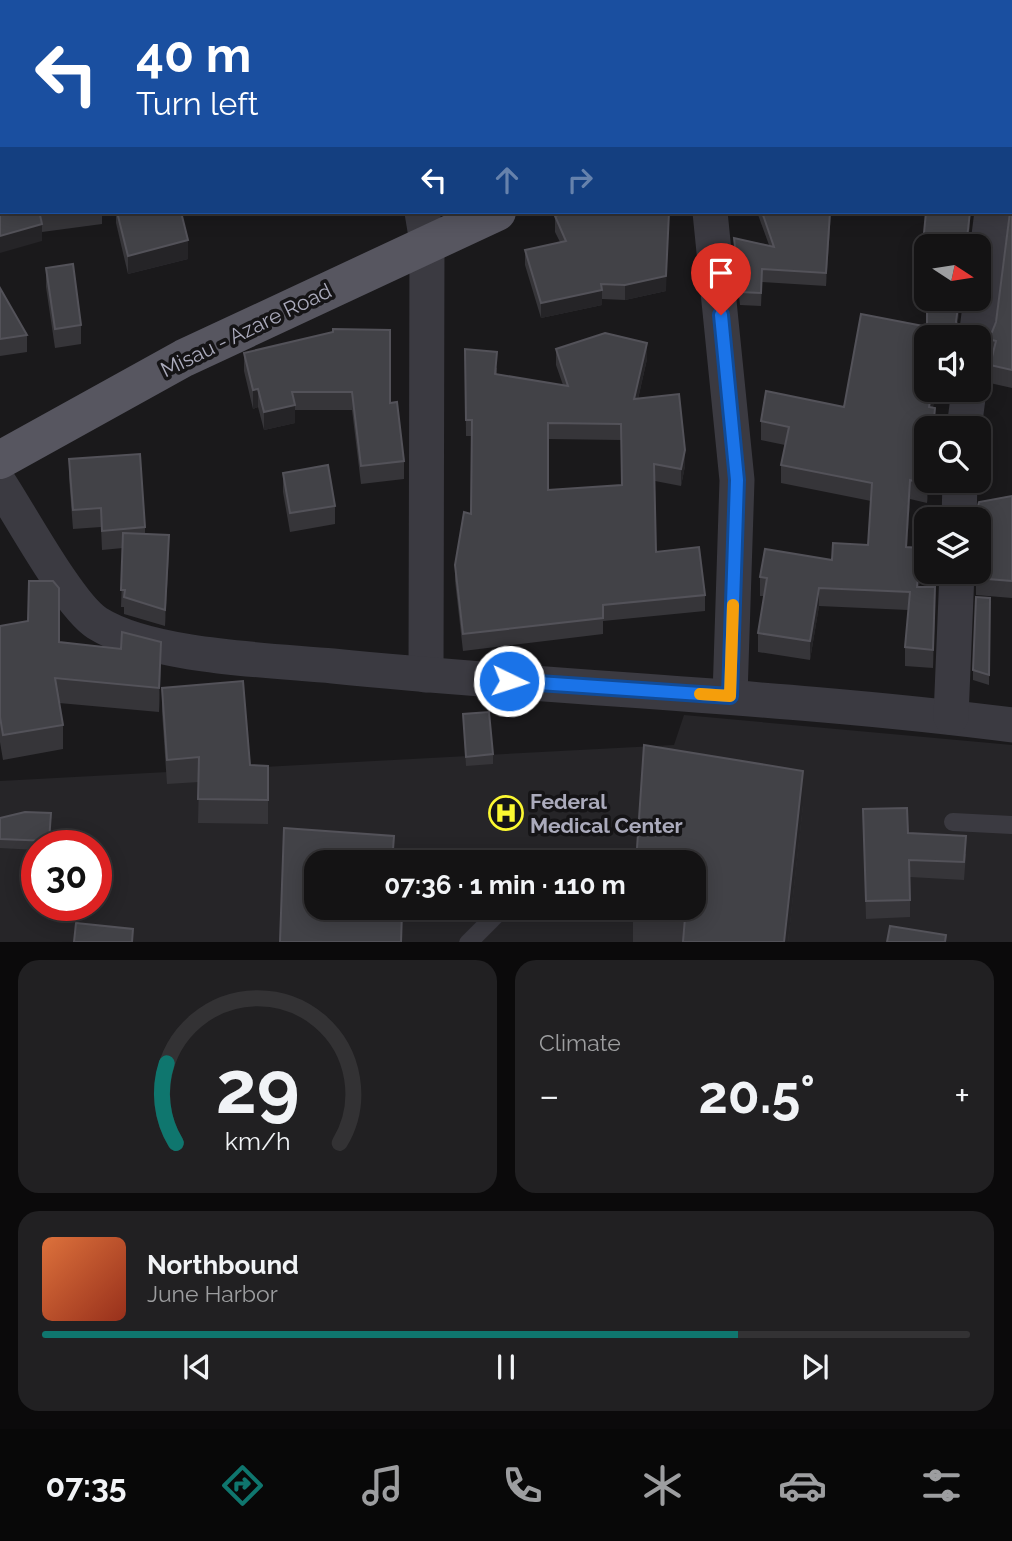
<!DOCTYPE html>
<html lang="en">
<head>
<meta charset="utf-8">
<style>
  body { margin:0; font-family:Raleway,sans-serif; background:#212022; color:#f1f3f6; height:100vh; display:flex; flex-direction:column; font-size:26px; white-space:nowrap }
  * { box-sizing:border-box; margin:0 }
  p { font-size:23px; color:#9d9ea0 }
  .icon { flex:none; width:38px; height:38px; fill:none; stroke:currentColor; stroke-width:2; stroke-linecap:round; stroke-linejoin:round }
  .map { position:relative; height:942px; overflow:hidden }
  .sheet { display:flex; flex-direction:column; gap:18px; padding:18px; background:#0b0a0b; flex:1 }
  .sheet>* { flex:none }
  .guide { position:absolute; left:0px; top:0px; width:1013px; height:214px; box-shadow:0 4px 18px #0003,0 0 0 2px #333234; background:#1a4fa0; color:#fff; overflow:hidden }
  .needle { width:46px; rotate:102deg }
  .controls { position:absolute; left:914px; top:234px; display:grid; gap:14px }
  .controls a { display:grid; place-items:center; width:77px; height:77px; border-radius:14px; background:#141314; box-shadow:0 4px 18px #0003,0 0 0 2px #333234; font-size:35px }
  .speed { position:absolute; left:21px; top:830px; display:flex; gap:14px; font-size:35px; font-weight:700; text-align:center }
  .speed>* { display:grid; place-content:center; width:91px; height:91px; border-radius:50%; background:#141314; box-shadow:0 4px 18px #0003,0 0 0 2px #333234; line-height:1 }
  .speed .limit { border:10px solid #d22; background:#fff; color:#111 }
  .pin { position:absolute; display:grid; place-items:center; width:60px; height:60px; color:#fff; margin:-72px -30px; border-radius:50% 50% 50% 0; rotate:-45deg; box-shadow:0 0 7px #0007 }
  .pin .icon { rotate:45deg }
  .me { position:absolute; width:77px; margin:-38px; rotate:94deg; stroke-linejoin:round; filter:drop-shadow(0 0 5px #0008) }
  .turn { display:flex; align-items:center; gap:24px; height:147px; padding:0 21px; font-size:32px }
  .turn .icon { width:91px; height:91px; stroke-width:2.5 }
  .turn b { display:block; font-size:49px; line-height:60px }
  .lanes { display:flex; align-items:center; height:66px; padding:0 21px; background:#0003; justify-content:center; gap:35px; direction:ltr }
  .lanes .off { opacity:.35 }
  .big { font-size:52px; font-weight:700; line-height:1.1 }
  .sheet .card { flex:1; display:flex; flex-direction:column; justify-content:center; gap:10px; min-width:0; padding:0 24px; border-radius:21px; background:#212022 }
  .sheet .dial { align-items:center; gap:0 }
  .dial svg { height:182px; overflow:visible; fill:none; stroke:#333234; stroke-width:7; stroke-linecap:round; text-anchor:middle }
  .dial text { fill:#f1f3f6; stroke:none }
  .song { display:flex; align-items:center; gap:21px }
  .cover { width:84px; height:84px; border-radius:10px; background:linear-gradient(135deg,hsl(20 70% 55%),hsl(10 70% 35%)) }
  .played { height:7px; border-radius:4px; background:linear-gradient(90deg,#0f766e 75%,#333234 75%) }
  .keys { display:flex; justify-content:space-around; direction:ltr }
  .heat { display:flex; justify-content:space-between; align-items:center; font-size:38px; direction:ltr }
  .sheet .tiles { flex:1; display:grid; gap:18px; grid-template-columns:1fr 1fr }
  .card:last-child { grid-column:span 2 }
  .trip { position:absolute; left:304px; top:850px; width:402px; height:70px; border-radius:21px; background:#141314; box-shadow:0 4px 18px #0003,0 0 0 2px #333234; font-weight:700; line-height:70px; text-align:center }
  .tab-bar { display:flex; height:112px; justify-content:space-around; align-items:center; background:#080808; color:#9d9ea0 }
  .tab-bar .icon { width:49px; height:49px }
  .tab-bar .active { color:#0f766e }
  .tab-bar b { font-size:32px; color:#f1f3f6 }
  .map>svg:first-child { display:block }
  .built { fill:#262528; fill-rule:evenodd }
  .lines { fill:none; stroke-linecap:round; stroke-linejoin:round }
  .lane { stroke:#3b3a41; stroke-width:18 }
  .street { stroke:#3b3a41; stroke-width:35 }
  .primary { stroke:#575660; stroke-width:38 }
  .wall { fill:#363539; fill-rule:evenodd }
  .shaded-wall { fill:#252427 }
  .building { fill:#424247; stroke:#535259; stroke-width:2; fill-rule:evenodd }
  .route-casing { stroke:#114b97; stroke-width:18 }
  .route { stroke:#1a73e8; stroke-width:12 }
  .slow { stroke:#f59e0b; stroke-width:12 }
  .labels { text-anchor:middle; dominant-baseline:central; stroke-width:7; stroke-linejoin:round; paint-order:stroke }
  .street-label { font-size:21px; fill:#ababbc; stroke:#151416 }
  .poi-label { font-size:21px; font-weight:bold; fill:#ababbc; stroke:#151416; text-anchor:start }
</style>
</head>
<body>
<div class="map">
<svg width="1012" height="943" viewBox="0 0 1012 943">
  <rect width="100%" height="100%" fill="#1a191b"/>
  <!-- built -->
  <path class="built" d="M 684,715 L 1012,745 L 1012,942 L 0,943 L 0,781 L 674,745 ZM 37,845 L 96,845 L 96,905 L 37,905 ZM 317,863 L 695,863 L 695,908 L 317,908 Z"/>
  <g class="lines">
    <!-- lane -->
    <g class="lane">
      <polyline points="953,822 1012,825"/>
      <polyline points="468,943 503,908"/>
    </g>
    <!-- street -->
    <g class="street">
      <polyline points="391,0 391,2"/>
      <polyline points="741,0 741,2"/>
      <polyline points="422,212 427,242 426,675"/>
      <polyline points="710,212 737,480 730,696"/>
      <polyline points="976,338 992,212"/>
      <polyline points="964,429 969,390"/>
      <path d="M 0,484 C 21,516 69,605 97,623 C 151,657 269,660 333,666 C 560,689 786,696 1012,725"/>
      <polyline points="959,520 960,481"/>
      <polyline points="951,717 957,572"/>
    </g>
    <!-- primary -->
    <g class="primary">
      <polyline points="1002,2 1006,0"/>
      <polyline points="0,460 184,358 497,212"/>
    </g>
  </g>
  <!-- wall -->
  <g class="wall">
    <polygon points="403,0 469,0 469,2 402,2"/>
    <rect x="0" y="69" width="2" height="46"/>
    <polygon points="1012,177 1012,388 990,383 990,365 992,358 984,356 984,338 992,332 996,322 1012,212"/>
    <polygon points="2,212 102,212 102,224 42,232 42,241"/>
    <polygon points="116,212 181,212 188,259 128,274 116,223"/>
    <polygon points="757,212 831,212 826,286 762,282 761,306 740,305 734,251 734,238 769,245"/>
    <polygon points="926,212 970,212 970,225 967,247 926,247 926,268 922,268 922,254"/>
    <polygon points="555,216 666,291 625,300 602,299 602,305 541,318 525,265 525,250 560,242 555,232"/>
    <polygon points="46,268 81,325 81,344 55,348 46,287"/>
    <polygon points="0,288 27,335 27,352 0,356"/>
    <polygon points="927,299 961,299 957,326 962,338 926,338 926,390 936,390 933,407 935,426 927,503 910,499 907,547 921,567 919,587 935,606 933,668 905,666 905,647 908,610 819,606 810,660 758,652 758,633 764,596 760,596 760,577 832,560 868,545 871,501 781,483 781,465 785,445 761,440 761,421 844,407 927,327"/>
    <path d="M 465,349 L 497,368 L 497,374 L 563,385 L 556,365 L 556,349 L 647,359 L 638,399 L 685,466 L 681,486 L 655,481 L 656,552 L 705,595 L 705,611 L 603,621 L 603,634 L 463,651 L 455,581 L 455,565 L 471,514 L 472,436 L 466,436 ZM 548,439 L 621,440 L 622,485 L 548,490 Z"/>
    <polygon points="244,353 390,403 404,461 404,479 361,484 352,410 295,410 295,423 264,430 258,407 253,409 244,371"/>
    <polygon points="69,459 145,527 145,534 169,552 165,626 124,614 124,607 121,607 123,548 102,550 101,527 73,529 69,478"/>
    <polygon points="283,473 335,506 335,524 290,532 283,492"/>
    <polygon points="1012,496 1012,598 976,595 976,572"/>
    <polygon points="990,598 989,685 973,680 973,670"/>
    <polygon points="28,621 59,642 161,667 159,712 59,703 63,725 63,749 3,760 0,742 0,626"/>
    <polygon points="162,688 250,765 268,766 268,824 198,823 199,782 167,784 162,712"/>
    <polygon points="463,714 493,754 493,764 466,766"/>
    <polygon points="803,805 788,942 633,942 633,908"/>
    <polygon points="863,809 908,833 966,854 964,880 910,877 910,917 866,919"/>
    <polygon points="0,818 51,823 50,845 37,845 37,850 0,848"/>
  </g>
  <!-- shaded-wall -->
  <g class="shaded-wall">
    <polygon points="669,212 666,291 625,300 625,285"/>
    <polygon points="830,212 831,212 826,286 826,273"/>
    <polygon points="970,212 970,225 967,247 966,247"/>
    <polygon points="42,224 42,241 0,253 0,236"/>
    <polygon points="188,240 188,259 128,274 128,256"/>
    <polygon points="602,290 602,305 541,318 541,303"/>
    <polygon points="959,299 961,299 956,335 956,322"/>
    <polygon points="647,343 647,359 634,416 634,399"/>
    <polygon points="258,389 258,407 253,409 253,390"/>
    <polygon points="932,390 936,390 929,425 929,407"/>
    <polygon points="295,405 295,423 264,430 264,412"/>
    <polygon points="685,450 685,466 681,486 681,469"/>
    <polygon points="910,480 910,499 906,565 906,547"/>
    <polygon points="928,481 930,481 927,503 927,485"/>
    <polygon points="169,535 169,552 165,626 165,610"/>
    <polygon points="921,548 921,567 917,606 917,587"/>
    <polygon points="935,587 935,606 933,668 933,650"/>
    <polygon points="819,588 819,606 810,660 810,641"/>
    <polygon points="161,642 161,667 159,712 159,688"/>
    <polygon points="803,771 803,805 788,942 784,942"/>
  </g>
  <!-- building -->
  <g class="building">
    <polygon points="123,0 381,0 384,2 123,2"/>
    <polygon points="403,0 445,0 445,2 402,2"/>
    <polygon points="536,0 711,0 711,2 537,2"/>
    <polygon points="0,69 2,69 2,99 0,98"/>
    <polygon points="1012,177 1012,370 990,365 996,341 984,338 992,332 996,322 1010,212 1012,212"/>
    <polygon points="2,184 2,212 66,212 40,215 42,224 0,236 0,185"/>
    <polygon points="117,212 181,212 188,240 128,256"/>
    <polygon points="567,212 669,212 666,276 625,285 601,284 602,290 541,303 525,250 566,241 555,216"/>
    <polygon points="762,212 830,212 826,273 762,269 761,293 740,292 734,238 774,247"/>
    <polygon points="926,212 970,212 966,247 926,247 926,255 922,254"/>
    <polygon points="73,264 81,325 55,329 46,268"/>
    <polygon points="0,288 27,335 0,339"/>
    <polygon points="927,299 959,299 956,322 962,338 944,335 944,330 927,327"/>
    <polygon points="861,314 944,330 942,338 926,338 926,390 932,390 929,407 935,408 933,429 926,429 926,481 928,481 927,485 910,480 906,547 921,548 917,587 935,587 933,650 905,647 910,592 819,588 810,641 758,633 767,578 760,577 765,549 832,560 833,543 868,545 872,483 781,465 789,427 761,421 766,391 844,407"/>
    <polygon points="333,329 390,330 390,403 397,402 404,461 361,466 352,392 292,392 295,405 264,412 258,389 253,390 244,353 333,332"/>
    <path d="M 605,333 L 647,343 L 634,399 L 679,394 L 685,450 L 681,469 L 654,464 L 656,552 L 699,547 L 705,595 L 603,605 L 603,618 L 463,634 L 455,565 L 464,512 L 471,514 L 472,420 L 466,420 L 465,349 L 497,352 L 495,374 L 568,386 L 556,349 ZM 548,423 L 621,424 L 622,485 L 548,490 Z"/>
    <polygon points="140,454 145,527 102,531 101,508 73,510 69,459"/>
    <polygon points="328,465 335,506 290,513 283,473"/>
    <polygon points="1012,496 1012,581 976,578 976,572 978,572 978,520 969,520 976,514 979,502"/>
    <polygon points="123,533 169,535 165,610 124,597 125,590 121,590"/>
    <polygon points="29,581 53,581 59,588 59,642 121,649 122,632 161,642 159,688 55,678 63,725 3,735 0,717 0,626 28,621"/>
    <polygon points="976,597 990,598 989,675 973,670"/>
    <polygon points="243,681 250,765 268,766 268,800 198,799 199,757 167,760 162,688"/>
    <polygon points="489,712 493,754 466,757 463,714"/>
    <polygon points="644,745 803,771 784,942 683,942 685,918 633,909 695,908 695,863 636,863"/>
    <polygon points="907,808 908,833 966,836 964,862 909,860 910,900 866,901 863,809"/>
    <polygon points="25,812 51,813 49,841 0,839 0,818"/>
    <polygon points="284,828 394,836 392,863 317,863 317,908 389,908 388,912 402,912 401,942 280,942"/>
    <polygon points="76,923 133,929 132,942 74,942"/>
    <polygon points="890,926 946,935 945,942 887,942"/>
  </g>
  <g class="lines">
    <!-- route casing -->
    <g class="route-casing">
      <polyline id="route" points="509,681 730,696 737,480 721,315"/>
    </g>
    <!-- route -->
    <use href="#route" class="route"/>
    <!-- slow -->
    <polyline class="slow" points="700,694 730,696 733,605"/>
  </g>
  <!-- icons -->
  <defs>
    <g id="hospital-ring" transform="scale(1.75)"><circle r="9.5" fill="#151416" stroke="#fbf831" stroke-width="1.5"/><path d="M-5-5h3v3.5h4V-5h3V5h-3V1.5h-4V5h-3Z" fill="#fbf831"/></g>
  </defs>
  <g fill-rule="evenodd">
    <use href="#hospital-ring" x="506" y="813"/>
  </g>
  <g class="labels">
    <!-- street labels -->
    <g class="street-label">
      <text transform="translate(246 330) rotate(-26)">Misau - Azare Road</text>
    </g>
    <!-- poi labels -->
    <g class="poi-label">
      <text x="530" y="801">Federal<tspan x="530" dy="24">Medical Center</tspan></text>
    </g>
  </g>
</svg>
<div class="controls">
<a><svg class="needle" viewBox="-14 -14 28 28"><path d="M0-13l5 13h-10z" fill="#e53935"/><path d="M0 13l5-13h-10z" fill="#9d9ea0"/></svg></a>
<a><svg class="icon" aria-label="sound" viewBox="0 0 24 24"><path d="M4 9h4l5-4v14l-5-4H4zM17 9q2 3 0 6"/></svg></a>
<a><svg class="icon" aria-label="search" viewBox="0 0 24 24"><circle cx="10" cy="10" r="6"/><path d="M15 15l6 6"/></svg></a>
<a><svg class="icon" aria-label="layers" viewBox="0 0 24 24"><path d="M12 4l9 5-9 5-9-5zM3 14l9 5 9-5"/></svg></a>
</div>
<div class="speed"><div class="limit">30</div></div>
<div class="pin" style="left:721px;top:315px;background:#d93025"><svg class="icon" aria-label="arrive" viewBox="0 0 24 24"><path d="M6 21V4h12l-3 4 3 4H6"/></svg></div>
<svg class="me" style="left:509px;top:681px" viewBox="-20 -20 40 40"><circle r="17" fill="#1a73e8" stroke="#fff" stroke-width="3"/><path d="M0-11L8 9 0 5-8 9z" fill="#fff"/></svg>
<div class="trip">07:36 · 1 min · 110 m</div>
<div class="guide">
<div class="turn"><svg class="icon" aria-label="left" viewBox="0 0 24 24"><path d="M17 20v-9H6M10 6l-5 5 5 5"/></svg><div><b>40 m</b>Turn left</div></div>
<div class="lanes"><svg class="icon" aria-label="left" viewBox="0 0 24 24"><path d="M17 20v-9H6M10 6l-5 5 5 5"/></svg><svg class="icon off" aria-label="ahead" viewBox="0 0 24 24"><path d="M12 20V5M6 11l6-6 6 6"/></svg><svg class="icon off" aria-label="right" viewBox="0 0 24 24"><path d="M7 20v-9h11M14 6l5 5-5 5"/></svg></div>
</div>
</div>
<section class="sheet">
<div class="tiles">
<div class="card dial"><svg viewBox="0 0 100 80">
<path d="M14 69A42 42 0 1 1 86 69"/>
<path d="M14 69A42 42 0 0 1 10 34" stroke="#0f766e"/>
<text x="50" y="56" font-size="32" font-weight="700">29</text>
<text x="50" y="72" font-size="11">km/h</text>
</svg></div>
<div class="card"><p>Climate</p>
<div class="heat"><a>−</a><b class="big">20.5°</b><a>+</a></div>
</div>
<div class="card">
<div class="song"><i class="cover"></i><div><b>Northbound</b><p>June Harbor</p></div></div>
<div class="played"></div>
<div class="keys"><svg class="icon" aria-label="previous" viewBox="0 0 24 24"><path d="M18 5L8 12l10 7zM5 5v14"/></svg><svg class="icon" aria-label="pause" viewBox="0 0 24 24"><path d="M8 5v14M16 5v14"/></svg><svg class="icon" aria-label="next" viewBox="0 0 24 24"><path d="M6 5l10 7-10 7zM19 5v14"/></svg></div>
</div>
</div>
</section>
<nav class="tab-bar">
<b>07:35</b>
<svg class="icon active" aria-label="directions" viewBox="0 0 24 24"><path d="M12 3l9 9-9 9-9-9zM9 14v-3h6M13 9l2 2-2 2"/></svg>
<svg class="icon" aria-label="music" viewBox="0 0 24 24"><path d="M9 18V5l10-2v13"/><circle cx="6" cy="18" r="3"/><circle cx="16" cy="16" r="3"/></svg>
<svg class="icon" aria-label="phone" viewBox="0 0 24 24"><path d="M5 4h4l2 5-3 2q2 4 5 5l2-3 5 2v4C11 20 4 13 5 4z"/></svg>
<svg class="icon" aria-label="climate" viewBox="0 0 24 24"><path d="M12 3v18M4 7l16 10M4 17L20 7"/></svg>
<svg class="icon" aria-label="car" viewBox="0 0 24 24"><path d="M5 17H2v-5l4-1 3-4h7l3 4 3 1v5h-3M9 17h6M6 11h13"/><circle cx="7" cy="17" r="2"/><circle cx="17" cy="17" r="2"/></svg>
<svg class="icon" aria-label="filters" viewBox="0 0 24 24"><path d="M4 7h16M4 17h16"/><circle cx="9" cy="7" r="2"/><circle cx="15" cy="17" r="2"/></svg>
</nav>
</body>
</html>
